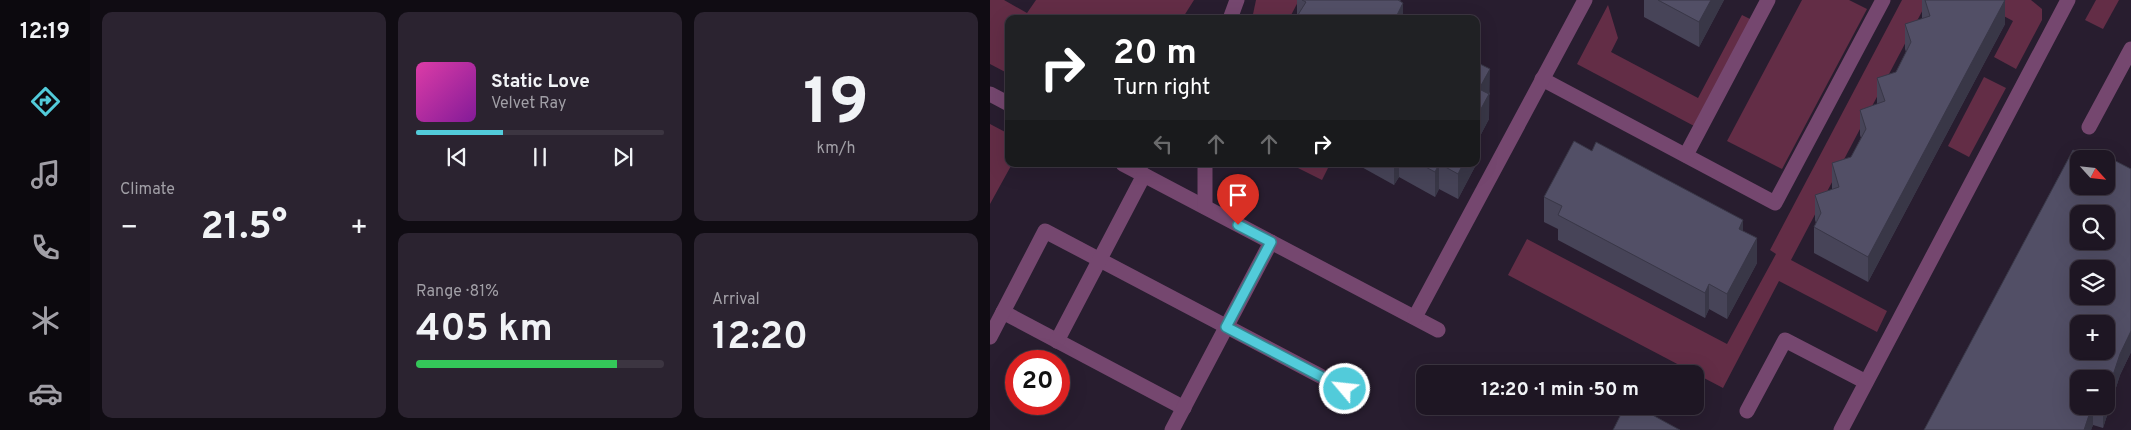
<!DOCTYPE html>
<html lang="en">
<head>
<meta charset="utf-8">
<style>
  body { margin:0; font-family:Overpass,sans-serif; background:#2b2330; color:#f1f3f6; height:100vh; display:flex; flex-direction:column; font-size:19px; white-space:nowrap }
  * { box-sizing:border-box; margin:0 }
  p { font-size:16px; color:#a19fa6 }
  .icon { flex:none; width:28px; height:28px; fill:none; stroke:currentColor; stroke-width:2; stroke-linecap:round; stroke-linejoin:round }
  .map { position:relative; flex:1; overflow:hidden }
  .side { display:flex; flex-direction:column; gap:12px; padding:12px; background:#100c13; width:900px }
  .side>* { flex:none }
  .guide { position:absolute; left:15px; top:15px; width:475px; height:152px; border-radius:10px; box-shadow:0 5px 20px #0002,0 0 0 1px #3c3541; background:#202124; color:#fff; overflow:hidden }
  .needle { width:32px; rotate:117deg }
  .controls { position:absolute; left:1080px; top:150px; display:grid; gap:10px }
  .controls a { display:grid; place-items:center; width:45px; height:45px; border-radius:10px; background:#1e1623; box-shadow:0 5px 20px #0002,0 0 0 1px #3c3541; font-size:25px }
  .speed { position:absolute; left:15px; top:350px; display:flex; gap:10px; font-size:25px; font-weight:700; text-align:center }
  .speed>* { display:grid; place-content:center; width:65px; height:65px; border-radius:50%; background:#1e1623; box-shadow:0 5px 20px #0002,0 0 0 1px #3c3541; line-height:1 }
  .speed .limit { border:8px solid #d22; background:#fff; color:#111 }
  .pin { position:absolute; display:grid; place-items:center; width:42px; height:42px; color:#fff; margin:-51px -21px; border-radius:50% 50% 50% 0; rotate:-45deg; box-shadow:0 0 5px #0007 }
  .pin .icon { rotate:45deg }
  .me { position:absolute; width:55px; margin:-28px; rotate:298deg; stroke-linejoin:round; filter:drop-shadow(0 0 4px #0008) }
  .turn { display:flex; align-items:center; gap:18px; height:105px; padding:0 25px; font-size:22px }
  .turn .icon { width:65px; height:65px; stroke-width:2.5 }
  .turn b { display:block; font-size:35px; line-height:42px }
  .lanes { display:flex; align-items:center; height:48px; padding:0 25px; background:#0003; justify-content:center; gap:25px; direction:ltr }
  .lanes .off { opacity:.35 }
  .big { font-size:38px; font-weight:700; line-height:1.1 }
  .side .tile { flex:1; display:flex; flex-direction:column; justify-content:center; gap:8px; min-width:0; padding:0 18px; border-radius:10px; background:#2b2330 }
  .side .dial { align-items:center; gap:0 }
  .dial b { font-size:65px; line-height:1 }
  .song { display:flex; align-items:center; gap:15px }
  .cover { width:60px; height:60px; border-radius:8px; background:linear-gradient(135deg,hsl(320 70% 55%),hsl(290 70% 35%)) }
  .played { height:5px; border-radius:2px; background:linear-gradient(90deg,#52cbda 35%,#3c3541 35%) }
  .keys { display:flex; justify-content:space-around; direction:ltr }
  .heat { display:flex; justify-content:space-between; align-items:center; font-size:28px; direction:ltr }
  .charge { height:8px; border-radius:4px; background:linear-gradient(90deg,#34c759 81%,#3c3541 0) }
  .side .tiles { flex:1; display:grid; gap:12px; grid-template-columns:repeat(3,1fr) }
  .tile:first-child { grid-row:span 2 }
  .trip { position:absolute; left:426px; top:365px; width:288px; height:50px; border-radius:10px; background:#1e1623; box-shadow:0 5px 20px #0002,0 0 0 1px #3c3541; font-weight:700; line-height:50px; text-align:center }
  main { display:flex; flex:1; min-height:0 }
  .menu { display:flex; flex-direction:column; width:90px; justify-content:space-around; align-items:center; background:#0c090e; color:#a19fa6 }
  .menu .icon { width:35px; height:35px }
  .menu .active { color:#52cbda }
  .menu b { font-size:22px; color:#f1f3f6 }
  .map>svg:first-child { display:block }
  .grass { fill:#632d46 }
  .lines { fill:none; stroke-linecap:round; stroke-linejoin:round }
  .lane { stroke:#75476f; stroke-width:15 }
  .street { stroke:#75476f; stroke-width:15 }
  .wall { fill:#474458; fill-rule:evenodd }
  .shaded-wall { fill:#393747 }
  .building { fill:#524f66; stroke:#393747; fill-rule:evenodd }
  .route-casing { stroke:#35848e; stroke-width:12 }
  .route { stroke:#52cbda; stroke-width:9 }
</style>
</head>
<body>
<main>
<nav class="menu">
<b>12:19</b>
<svg class="icon active" aria-label="directions" viewBox="0 0 24 24"><path d="M12 3l9 9-9 9-9-9zM9 14v-3h6M13 9l2 2-2 2"/></svg>
<svg class="icon" aria-label="music" viewBox="0 0 24 24"><path d="M9 18V5l10-2v13"/><circle cx="6" cy="18" r="3"/><circle cx="16" cy="16" r="3"/></svg>
<svg class="icon" aria-label="phone" viewBox="0 0 24 24"><path d="M5 4h4l2 5-3 2q2 4 5 5l2-3 5 2v4C11 20 4 13 5 4z"/></svg>
<svg class="icon" aria-label="climate" viewBox="0 0 24 24"><path d="M12 3v18M4 7l16 10M4 17L20 7"/></svg>
<svg class="icon" aria-label="car" viewBox="0 0 24 24"><path d="M5 17H2v-5l4-1 3-4h7l3 4 3 1v5h-3M9 17h6M6 11h13"/><circle cx="7" cy="17" r="2"/><circle cx="17" cy="17" r="2"/></svg>
</nav>
<section class="side">
<div class="tiles">
<div class="tile"><p>Climate</p>
<div class="heat"><a>−</a><b class="big">21.5°</b><a>+</a></div>
</div>
<div class="tile">
<div class="song"><i class="cover"></i><div><b>Static Love</b><p>Velvet Ray</p></div></div>
<div class="played"></div>
<div class="keys"><svg class="icon" aria-label="previous" viewBox="0 0 24 24"><path d="M18 5L8 12l10 7zM5 5v14"/></svg><svg class="icon" aria-label="pause" viewBox="0 0 24 24"><path d="M8 5v14M16 5v14"/></svg><svg class="icon" aria-label="next" viewBox="0 0 24 24"><path d="M6 5l10 7-10 7zM19 5v14"/></svg></div>
</div>
<div class="tile dial"><b>19</b><p>km/h</p></div>
<div class="tile"><p>Range · 81%</p><b class="big">405 km</b><div class="charge"></div></div>
<div class="tile"><p>Arrival</p><b class="big">12:20</b></div>
</div>
</section>
<div class="map">
<svg width="1141" height="430" viewBox="0 0 1141 430">
  <rect width="100%" height="100%" fill="#281d2f"/>
  <!-- grass -->
  <g class="grass">
    <polygon points="0,0 14,0 37,13 46,0 204,0 192,19 19,19 19,74 0,64"/>
    <polygon points="266,0 309,0 299,19 262,19"/>
    <polygon points="812,0 859,0 877,9 792,169 737,141"/>
    <polygon points="912,0 938,0 801,260 897,311 887,332 789,281 733,388 518,275 537,239 737,344 786,254 780,250"/>
    <polygon points="984,0 1041,0 1052,9 1052,20 1026,69 1004,57 1023,21"/>
    <polygon points="1106,0 1129,0 1113,29 1095,20"/>
    <polygon points="618,5 628,38 621,52 708,98 752,15 762,20 706,127 587,64"/>
    <polygon points="994,77 1016,88 979,157 958,146"/>
    <polygon points="0,124 19,134 19,164 22,164 0,204"/>
    <polygon points="306,164 340,164 332,180 308,168"/>
  </g>
  <g class="lines">
    <!-- lane -->
    <g class="lane">
      <polyline points="552,79 785,203 893,0"/>
      <polyline points="0,94 19,104"/>
      <polyline points="1099,127 1141,49"/>
      <polyline points="696,155 778,0"/>
      <polyline points="133,164 448,330"/>
      <polyline points="13,312 194,408"/>
      <polyline points="425,317 595,0"/>
      <polyline points="0,337 55,231 355,389"/>
      <polyline points="67,341 154,175"/>
      <polyline points="757,411 795,340 876,382"/>
      <polyline points="182,430 281,242"/>
      <polyline points="851,430 1078,0"/>
    </g>
    <!-- street -->
    <g class="street">
      <polyline points="240,19 247,0"/>
      <polyline points="215,164 215,207"/>
    </g>
  </g>
  <!-- wall -->
  <g class="wall">
    <polygon points="307,0 411,0 410,1 413,19 306,19 307,17"/>
    <polygon points="654,0 734,0 709,47 654,17"/>
    <polygon points="932,0 1015,0 1015,24 878,282 824,253 824,227 826,223 825,220 825,195 842,190 842,163 861,157 871,138 870,135 870,110 887,104 887,78 906,72 916,52 915,49 915,24 932,19"/>
    <polygon points="486,62 500,94 499,95 499,119 489,138 489,159 468,199 449,189 445,197 409,177 404,185 368,165 368,164 486,164"/>
    <path d="M 1083,150 L 1100,159 L 1089,159 L 1089,186 L 1116,186 L 1116,161 L 1118,157 L 1141,169 L 1141,352 L 1130,375 L 1113,428 L 1103,425 L 1101,430 L 934,430 ZM 1089,214 L 1116,214 L 1116,241 L 1089,241 ZM 1089,269 L 1116,269 L 1116,296 L 1089,296 ZM 1089,324 L 1116,324 L 1116,351 L 1089,351 ZM 1089,379 L 1116,379 L 1116,406 L 1089,406 Z"/>
    <polygon points="554,197 767,263 737,319 719,309 715,318 568,240 568,229 554,222"/>
  </g>
  <!-- shaded-wall -->
  <g class="shaded-wall">
    <polygon points="721,0 734,0 709,47 709,22"/>
    <polygon points="1015,0 1015,24 878,282 878,257"/>
    <polygon points="413,3 413,19 405,19"/>
    <polygon points="500,69 499,119 489,138 489,159 468,199 468,174 473,164 486,164 486,118 489,89"/>
    <polygon points="404,164 409,164 409,177 404,185"/>
    <polygon points="449,164 449,189 445,197 445,172"/>
    <polygon points="753,220 753,245 749,229"/>
    <polygon points="767,238 767,263 737,319 737,294"/>
    <polygon points="719,284 719,309 715,318 715,293"/>
    <polygon points="1141,331 1141,352 1130,375 1113,428 1113,407 1116,406 1116,396 1130,354"/>
    <polygon points="1102,406 1103,406 1103,425 1101,430 1094,430"/>
  </g>
  <!-- building -->
  <g class="building">
    <polygon points="312,0 408,0 413,3 405,19 308,19 306,18 316,2"/>
    <polygon points="668,0 721,0 709,22"/>
    <polygon points="935,0 1015,0 878,257 824,227 831,213 825,195 849,187 842,163 861,157 876,129 870,110 895,101 887,78 906,72 921,42 915,24 940,16"/>
    <polygon points="486,62 500,69 489,89 499,94 486,118"/>
    <polygon points="486,133 489,134 486,139"/>
    <polygon points="584,141 602,151 606,142 753,220 749,229 767,238 737,294 719,284 715,293 568,215 572,206 554,197"/>
    <path d="M 1083,150 L 1100,159 L 1089,159 L 1089,186 L 1116,186 L 1116,161 L 1118,157 L 1141,169 L 1141,331 L 1130,354 L 1116,396 L 1116,379 L 1089,379 L 1089,406 L 1102,406 L 1094,430 L 934,430 ZM 1089,214 L 1116,214 L 1116,241 L 1089,241 ZM 1089,269 L 1116,269 L 1116,296 L 1089,296 ZM 1089,324 L 1116,324 L 1116,351 L 1089,351 Z"/>
    <polygon points="430,164 449,164 445,172"/>
    <polygon points="450,164 473,164 468,174"/>
    <polygon points="635,406 646,406 690,430 623,430"/>
  </g>
  <g class="lines">
    <!-- route casing -->
    <g class="route-casing">
      <polyline id="route" points="248,225 281,242 236,327 355,389"/>
    </g>
    <!-- route -->
    <use href="#route" class="route"/>
  </g>
</svg>
<div class="controls">
<a><svg class="needle" viewBox="-14 -14 28 28"><path d="M0-13l5 13h-10z" fill="#e53935"/><path d="M0 13l5-13h-10z" fill="#a19fa6"/></svg></a>
<a><svg class="icon" aria-label="search" viewBox="0 0 24 24"><circle cx="10" cy="10" r="6"/><path d="M15 15l6 6"/></svg></a>
<a><svg class="icon" aria-label="layers" viewBox="0 0 24 24"><path d="M12 4l9 5-9 5-9-5zM3 14l9 5 9-5"/></svg></a>
<a>+</a>
<a>−</a>
</div>
<div class="speed"><div class="limit">20</div></div>
<div class="pin" style="left:248px;top:225px;background:#d93025"><svg class="icon" aria-label="arrive" viewBox="0 0 24 24"><path d="M6 21V4h12l-3 4 3 4H6"/></svg></div>
<svg class="me" style="left:355px;top:389px" viewBox="-20 -20 40 40"><circle r="17" fill="#52cbda" stroke="#fff" stroke-width="3"/><path d="M0-11L8 9 0 5-8 9z" fill="#fff"/></svg>
<div class="trip">12:20 · 1 min · 50 m</div>
<div class="guide">
<div class="turn"><svg class="icon" aria-label="right" viewBox="0 0 24 24"><path d="M7 20v-9h11M14 6l5 5-5 5"/></svg><div><b>20 m</b>Turn right</div></div>
<div class="lanes"><svg class="icon off" aria-label="left" viewBox="0 0 24 24"><path d="M17 20v-9H6M10 6l-5 5 5 5"/></svg><svg class="icon off" aria-label="ahead" viewBox="0 0 24 24"><path d="M12 20V5M6 11l6-6 6 6"/></svg><svg class="icon off" aria-label="ahead" viewBox="0 0 24 24"><path d="M12 20V5M6 11l6-6 6 6"/></svg><svg class="icon" aria-label="right" viewBox="0 0 24 24"><path d="M7 20v-9h11M14 6l5 5-5 5"/></svg></div>
</div>
</div>
</main>
</body>
</html>
